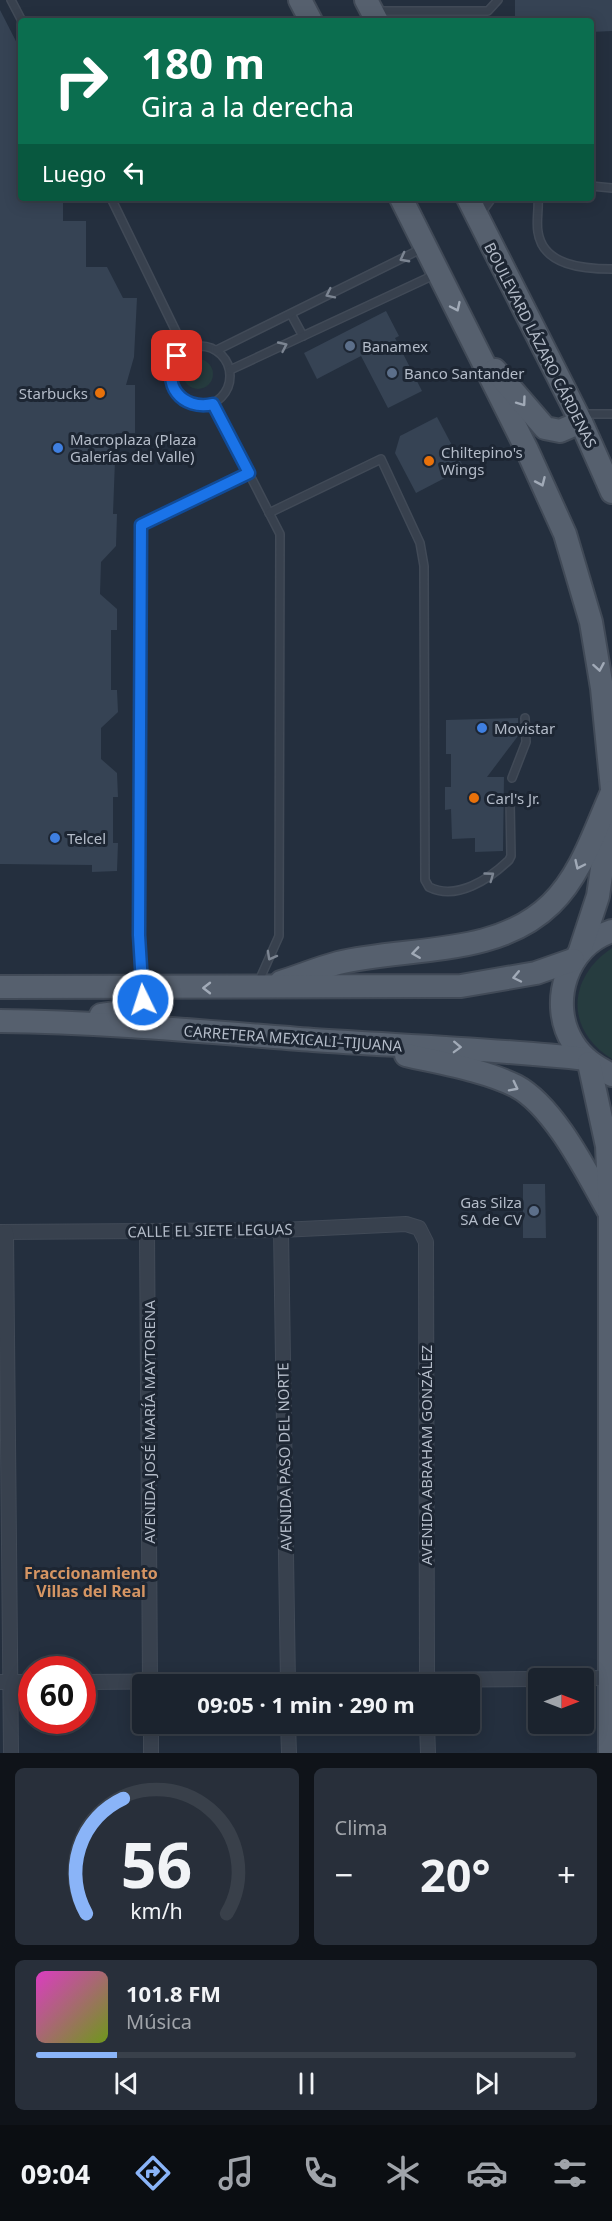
<!DOCTYPE html>
<html lang="es">
<head>
<meta charset="utf-8">
<style>
  body { margin:0; font-family:"Noto Sans",sans-serif; background:#282f3a; color:#f1f3f6; height:100vh; display:flex; flex-direction:column; font-size:22px; white-space:nowrap }
  * { box-sizing:border-box; margin:0 }
  p { font-size:20px; color:#a0a4aa }
  .icon { flex:none; width:33px; height:33px; fill:none; stroke:currentColor; stroke-width:2; stroke-linecap:round; stroke-linejoin:round }
  .map { position:relative; height:1753px; overflow:hidden }
  .details { display:flex; flex-direction:column; gap:15px; padding:15px; background:#0f1319; flex:1 }
  .details>* { flex:none }
  .guide { position:absolute; left:18px; top:18px; width:576px; height:183px; border-radius:6px; box-shadow:0 3px 15px #0003,0 0 0 2px #39404a; background:#0b6e4f; color:#fff; overflow:hidden }
  .needle { width:39px; rotate:90deg }
  .tools { position:absolute; left:528px; top:1668px; display:grid; gap:12px }
  .tools a { display:grid; place-items:center; width:66px; height:66px; border-radius:6px; background:#1b232e; box-shadow:0 3px 15px #0003,0 0 0 2px #39404a; font-size:30px }
  .speed { position:absolute; left:18px; top:1656px; display:flex; gap:12px; font-size:30px; font-weight:700; text-align:center }
  .speed>* { display:grid; place-content:center; width:78px; height:78px; border-radius:50%; background:#1b232e; box-shadow:0 3px 15px #0003,0 0 0 2px #39404a; line-height:1 }
  .speed .limit { border:9px solid #d22; background:#fff; color:#111 }
  .pin { position:absolute; display:grid; place-items:center; width:51px; height:51px; color:#fff; margin:-26px; border-radius:12px; box-shadow:0 3px 9px #0006 }
  .me { position:absolute; width:66px; margin:-33px; rotate:356deg; stroke-linejoin:round; filter:drop-shadow(0 0 4px #0008) }
  .turn { display:flex; align-items:center; gap:21px; height:126px; padding:0 24px; font-size:27px }
  .turn .icon { width:78px; height:78px; stroke-width:2.5 }
  .turn b { display:block; font-size:42px; line-height:51px }
  .then { display:flex; align-items:center; height:57px; padding:0 24px; background:#0003; gap:12px; font-size:22px }
  .big { font-size:45px; font-weight:700; line-height:1.1 }
  .details .widget { flex:1; display:flex; flex-direction:column; justify-content:center; gap:9px; min-width:0; padding:0 21px; border-radius:9px; background:#282f3a }
  .details .dial { align-items:center; gap:0 }
  .dial svg { height:156px; overflow:visible; fill:none; stroke:#39404a; stroke-width:7; stroke-linecap:round; text-anchor:middle }
  .dial text { fill:#f1f3f6; stroke:none }
  .song { display:flex; align-items:center; gap:18px }
  .cover { width:72px; height:72px; border-radius:9px; background:linear-gradient(135deg,hsl(310 70% 55%),hsl(80 70% 35%)) }
  .played { height:6px; border-radius:3px; background:linear-gradient(90deg,#8ab4f8 15%,#39404a 15%) }
  .keys { display:flex; justify-content:space-around; direction:ltr }
  .heat { display:flex; justify-content:space-between; align-items:center; font-size:33px; direction:ltr }
  .details .tiles { flex:1; display:grid; gap:15px; grid-template-columns:1fr 1fr }
  .widget:last-child { grid-column:span 2 }
  .trip { position:absolute; left:132px; top:1674px; width:348px; height:60px; border-radius:6px; background:#1b232e; box-shadow:0 3px 15px #0003,0 0 0 2px #39404a; font-weight:700; line-height:60px; text-align:center }
  .menu { display:flex; height:96px; justify-content:space-around; align-items:center; background:#0b0e12; color:#a0a4aa }
  .menu .icon { width:42px; height:42px }
  .menu .active { color:#8ab4f8 }
  .menu b { font-size:27px; color:#f1f3f6 }
  .map>svg:first-child { display:block }
  .green { fill:#263c3f }
  .building { fill:#364354 }
  .lines { fill:none; stroke-linecap:round; stroke-linejoin:round }
  .service-casing { stroke:#414a57; stroke-width:10 }
  .minor-casing { stroke:#414a57; stroke-width:16 }
  .primary-casing { stroke:#414a57; stroke-width:26 }
  .service { stroke:#38414e; stroke-width:7 }
  .minor { stroke:#38414e; stroke-width:14 }
  .primary { stroke:#56606e; stroke-width:22 }
  .oneway { stroke:#7c8592 }
  .oneway2 { stroke:#a1aab7 }
  .route-casing { stroke:#114b97; stroke-width:15 }
  .route { stroke:#1a73e8; stroke-width:10 }
  .service-dot { fill:#5c6f8a; stroke:#1d2633; stroke-width:2 }
  .food-dot { fill:#e8710a; stroke:#1d2633; stroke-width:2 }
  .shop-dot { fill:#3f7fe0; stroke:#1d2633; stroke-width:2 }
  .labels { text-anchor:middle; dominant-baseline:central; stroke-width:6; stroke-linejoin:round; paint-order:stroke }
  .street-label { font-size:15px; fill:#b4bcc9; stroke:#1d2633 }
  .poi-label { font-size:15px; fill:#b4bcc9; stroke:#1d2633; text-anchor:start }
  .neighbourhood-label { font-size:16px; font-weight:bold; fill:#d59563; stroke:#1d2633 }
</style>
</head>
<body>
<div class="map">
<svg width="612" height="1753" viewBox="0 0 612 1753">
  <rect width="100%" height="100%" fill="#242f3e"/>
  <!-- green -->
  <g class="green">
    <circle cx="198" cy="374" r="15"/>
    <path d="M 612,948 L 612,1059 C 565,1030 567,978 612,948 Z"/>
  </g>
  <!-- building -->
  <g class="building">
    <polygon points="515,0 612,0 612,31 591,32 591,21 515,21"/>
    <polygon points="0,10 21,51 21,198 63,198 63,221 86,221 86,267 107,267 123,298 137,298 134,357 126,385 135,385 135,433 116,433 113,514 117,514 116,546 101,562 100,594 117,609 117,630 111,630 111,690 117,690 118,712 101,728 101,759 117,773 118,797 113,797 113,843 118,843 117,871 92,872 92,865 0,864"/>
    <polygon points="386,311 399,336 395,338 422,391 388,408 361,356 317,379 304,353"/>
    <polygon points="437,417 464,468 416,493 395,453 400,436"/>
    <polygon points="518,718 518,736 487,777 504,777 503,851 475,852 475,838 452,839 451,809 445,810 445,787 451,787 451,754 446,754 446,720"/>
    <polygon points="523,1184 545,1184 546,1238 523,1238"/>
  </g>
  <g class="lines">
    <!-- service casing -->
    <g class="service-casing">
      <g id="service">
        <polyline points="11,0 22,21"/>
        <polyline points="377,11 488,11 498,0"/>
        <polyline points="591,186 612,188"/>
        <polyline points="111,198 185,350"/>
        <path d="M 538,198 C 539,209 536,221 538,232 C 543,266 584,269 612,269"/>
        <polyline points="481,213 492,198"/>
        <polyline points="291,314 303,336"/>
        <circle cx="200" cy="376" r="30"/>
        <polyline points="217,350 421,249"/>
        <polyline points="230,370 434,275"/>
        <polyline points="213,403 280,534 279,936 258,983"/>
        <polyline points="583,414 612,414"/>
        <path d="M 269,513 L 381,459 L 420,543 L 424,566 L 425,880 L 429,887 C 457,901 489,879 509,860 L 511,856 L 510,802"/>
        <polyline points="512,778 526,742 525,718"/>
        <polyline points="143,984 139,935 141,525 249,473"/>
      </g>
    </g>
    <!-- minor casing -->
    <g class="minor-casing">
      <g id="minor">
        <polyline points="281,1230 288,1684"/>
        <polyline points="147,1231 150,1684"/>
        <polyline points="0,1232 281,1230 406,1224 419,1228 426,1242 427,1684"/>
        <polyline points="6,1232 11,1753"/>
        <polyline points="572,1678 609,1678"/>
        <polyline points="0,1682 32,1682"/>
        <polyline points="82,1682 538,1679"/>
        <polyline points="151,1724 151,1753"/>
        <polyline points="288,1724 289,1753"/>
        <polyline points="427,1724 428,1753"/>
      </g>
    </g>
    <!-- primary casing -->
    <g class="primary-casing">
      <g id="primary">
        <polyline points="300,0 311,21"/>
        <polyline points="366,0 377,21"/>
        <polyline points="401,198 527,450 565,534 591,622 602,688 612,789"/>
        <polyline points="468,198 581,422 612,492"/>
        <polyline points="495,370 545,428 560,431 581,422"/>
        <path d="M 612,931 C 567,945 548,1003 573,1043 C 583,1059 596,1067 612,1075"/>
        <polyline points="580,951 598,896 610,813"/>
        <path d="M 281,982 C 300,976 319,968 338,963 C 406,946 496,958 551,904 C 581,875 595,830 612,792"/>
        <polyline points="0,987 461,986 536,973 573,960"/>
        <polyline points="101,1015 136,1010 143,1000 144,989"/>
        <path d="M 0,1021 C 105,1022 209,1032 313,1040 C 404,1046 495,1049 586,1059"/>
        <path d="M 406,1055 C 440,1063 484,1070 516,1086 C 554,1106 587,1173 608,1210"/>
        <polyline points="589,1063 607,1146 610,1214 610,1753"/>
      </g>
    </g>
    <!-- service -->
    <use href="#service" class="service"/>
    <!-- minor -->
    <use href="#minor" class="minor"/>
    <!-- primary -->
    <use href="#primary" class="primary"/>
  </g>
  <!-- one-way arrows -->
  <defs><path id="oneway-chevron" d="M-2-3.5L2.5 0L-2 3.5" fill="none" stroke-width="1.6" stroke-linecap="round" stroke-linejoin="round" transform="scale(1.5)"/></defs>
  <g class="oneway">
    <use href="#oneway-chevron" transform="translate(404 258) rotate(152)"/>
    <use href="#oneway-chevron" transform="translate(330 294) rotate(154)"/>
    <use href="#oneway-chevron" transform="translate(283 346) rotate(-25)"/>
    <use href="#oneway-chevron" transform="translate(490 876) rotate(-36)"/>
    <use href="#oneway-chevron" transform="translate(271 956) rotate(119)"/>
  </g>
  <g class="oneway2">
    <use href="#oneway-chevron" transform="translate(456 307) rotate(65)"/>
    <use href="#oneway-chevron" transform="translate(522 402) rotate(54)"/>
    <use href="#oneway-chevron" transform="translate(541 482) rotate(66)"/>
    <use href="#oneway-chevron" transform="translate(599 667) rotate(80)"/>
    <use href="#oneway-chevron" transform="translate(579 865) rotate(115)"/>
    <use href="#oneway-chevron" transform="translate(416 953) rotate(172)"/>
    <use href="#oneway-chevron" transform="translate(517 977) rotate(168)"/>
    <use href="#oneway-chevron" transform="translate(207 988) rotate(180)"/>
    <use href="#oneway-chevron" transform="translate(457 1047) rotate(2)"/>
    <use href="#oneway-chevron" transform="translate(514 1087) rotate(27)"/>
  </g>
  <g class="lines">
    <!-- route casing -->
    <g class="route-casing">
      <path id="route" d="M 143,1000 L 139,935 L 141,525 L 249,473 L 213,404 C 182,411 160,384 177,356"/>
    </g>
    <!-- route -->
    <use href="#route" class="route"/>
  </g>
  <!-- markers -->
  <g class="service-dot">
    <circle cx="350" cy="346" r="6"/>
    <circle cx="392" cy="373" r="6"/>
    <circle cx="534" cy="1211" r="6"/>
  </g>
  <g class="food-dot">
    <circle cx="100" cy="393" r="6"/>
    <circle cx="429" cy="461" r="6"/>
    <circle cx="474" cy="798" r="6"/>
  </g>
  <g class="shop-dot">
    <circle cx="58" cy="448" r="6"/>
    <circle cx="482" cy="728" r="6"/>
    <circle cx="55" cy="838" r="6"/>
  </g>
  <g class="labels">
    <!-- street labels -->
    <g class="street-label">
      <text transform="translate(541 345) rotate(63)">BOULEVARD LÁZARO CÁRDENAS</text>
      <text transform="translate(293 1038) rotate(4)">CARRETERA MEXICALI–TIJUANA</text>
      <text transform="translate(210 1230) rotate(-1)">CALLE EL SIETE LEGUAS</text>
      <text transform="translate(149 1422) rotate(-90)">AVENIDA JOSÉ MARÍA MAYTORENA</text>
      <text transform="translate(426 1455) rotate(-90)">AVENIDA ABRAHAM GONZÁLEZ</text>
      <text transform="translate(284 1457) rotate(-91)">AVENIDA PASO DEL NORTE</text>
    </g>
    <!-- poi labels -->
    <g class="poi-label">
      <text x="362" y="346">Banamex</text>
      <text x="404" y="373">Banco Santander</text>
      <text x="88" y="393" text-anchor="end">Starbucks</text>
      <text x="70" y="439">Macroplaza (Plaza<tspan x="70" dy="17">Galerías del Valle)</tspan></text>
      <text x="441" y="452">Chiltepino's<tspan x="441" dy="17">Wings</tspan></text>
      <text x="494" y="728">Movistar</text>
      <text x="486" y="798">Carl's Jr.</text>
      <text x="67" y="838">Telcel</text>
      <text x="522" y="1202" text-anchor="end">Gas Silza<tspan x="522" dy="17">SA de CV</tspan></text>
    </g>
    <!-- neighbourhood labels -->
    <g class="neighbourhood-label">
      <text x="91" y="1573">Fraccionamiento<tspan x="91" dy="18">Villas del Real</tspan></text>
    </g>
  </g>
</svg>
<div class="tools">
<a><svg class="needle" viewBox="-14 -14 28 28"><path d="M0-13l5 13h-10z" fill="#e53935"/><path d="M0 13l5-13h-10z" fill="#a0a4aa"/></svg></a>
</div>
<div class="speed"><div class="limit">60</div></div>
<div class="pin" style="left:177px;top:356px;background:#d93025"><svg class="icon" aria-label="arrive" viewBox="0 0 24 24"><path d="M6 21V4h12l-3 4 3 4H6"/></svg></div>
<svg class="me" style="left:143px;top:1000px" viewBox="-20 -20 40 40"><circle r="17" fill="#1a73e8" stroke="#fff" stroke-width="3"/><path d="M0-11L8 9 0 5-8 9z" fill="#fff"/></svg>
<div class="trip">09:05 · 1 min · 290 m</div>
<div class="guide">
<div class="turn"><svg class="icon" aria-label="right" viewBox="0 0 24 24"><path d="M7 20v-9h11M14 6l5 5-5 5"/></svg><div><b>180 m</b>Gira a la derecha</div></div>
<div class="then">Luego<svg class="icon" aria-label="left" viewBox="0 0 24 24"><path d="M17 20v-9H6M10 6l-5 5 5 5"/></svg></div>
</div>
</div>
<section class="details">
<div class="tiles">
<div class="widget dial"><svg viewBox="0 0 100 80">
<path d="M14 69A42 42 0 1 1 86 69"/>
<path d="M14 69A42 42 0 0 1 33 10" stroke="#8ab4f8"/>
<text x="50" y="56" font-size="32" font-weight="700">56</text>
<text x="50" y="72" font-size="11">km/h</text>
</svg></div>
<div class="widget"><p>Clima</p>
<div class="heat"><a>−</a><b class="big">20°</b><a>+</a></div>
</div>
<div class="widget">
<div class="song"><i class="cover"></i><div><b>101.8 FM</b><p>Música</p></div></div>
<div class="played"></div>
<div class="keys"><svg class="icon" aria-label="previous" viewBox="0 0 24 24"><path d="M18 5L8 12l10 7zM5 5v14"/></svg><svg class="icon" aria-label="pause" viewBox="0 0 24 24"><path d="M8 5v14M16 5v14"/></svg><svg class="icon" aria-label="next" viewBox="0 0 24 24"><path d="M6 5l10 7-10 7zM19 5v14"/></svg></div>
</div>
</div>
</section>
<nav class="menu">
<b>09:04</b>
<svg class="icon active" aria-label="directions" viewBox="0 0 24 24"><path d="M12 3l9 9-9 9-9-9zM9 14v-3h6M13 9l2 2-2 2"/></svg>
<svg class="icon" aria-label="music" viewBox="0 0 24 24"><path d="M9 18V5l10-2v13"/><circle cx="6" cy="18" r="3"/><circle cx="16" cy="16" r="3"/></svg>
<svg class="icon" aria-label="phone" viewBox="0 0 24 24"><path d="M5 4h4l2 5-3 2q2 4 5 5l2-3 5 2v4C11 20 4 13 5 4z"/></svg>
<svg class="icon" aria-label="climate" viewBox="0 0 24 24"><path d="M12 3v18M4 7l16 10M4 17L20 7"/></svg>
<svg class="icon" aria-label="car" viewBox="0 0 24 24"><path d="M5 17H2v-5l4-1 3-4h7l3 4 3 1v5h-3M9 17h6M6 11h13"/><circle cx="7" cy="17" r="2"/><circle cx="17" cy="17" r="2"/></svg>
<svg class="icon" aria-label="filters" viewBox="0 0 24 24"><path d="M4 7h16M4 17h16"/><circle cx="9" cy="7" r="2"/><circle cx="15" cy="17" r="2"/></svg>
</nav>
</body>
</html>
